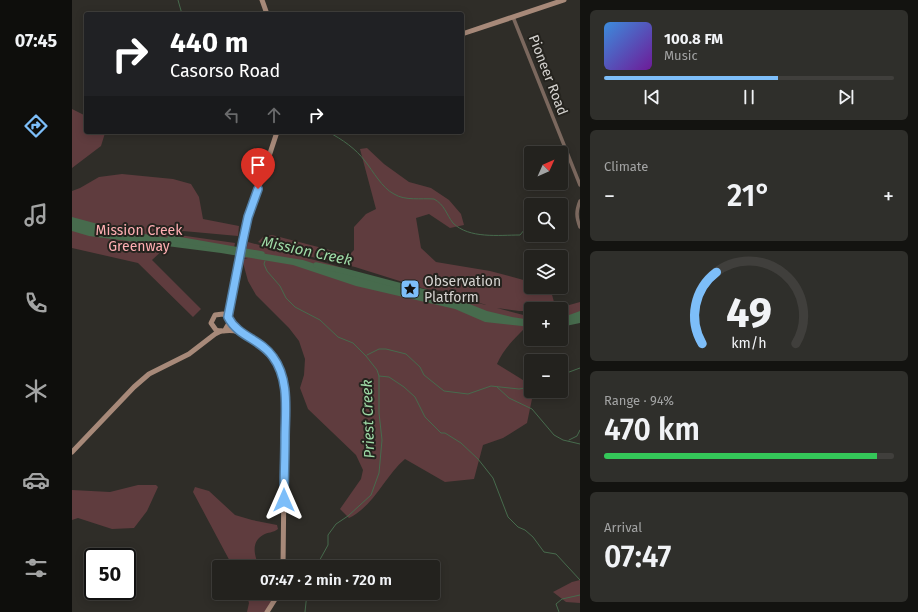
<!DOCTYPE html>
<html lang="en">
<head>
<meta charset="utf-8">
<style>
  body { margin:0; font-family:"Fira Sans",sans-serif; background:#2f2f2b; color:#f1f3f6; height:100vh; display:flex; flex-direction:column; font-size:15px; white-space:nowrap }
  * { box-sizing:border-box; margin:0 }
  p { font-size:13px; color:#a3a4a4 }
  .icon { flex:none; width:22px; height:22px; fill:none; stroke:currentColor; stroke-width:2; stroke-linecap:round; stroke-linejoin:round }
  .map { position:relative; flex:1; overflow:hidden }
  .side { display:flex; flex-direction:column; gap:10px; padding:10px; background:#131310; width:338px }
  .side>* { flex:none }
  .guide { position:absolute; left:12px; top:12px; width:380px; height:122px; border-radius:4px; box-shadow:0 2px 10px #0003,0 0 0 1px #403f3c; background:#202124; color:#fff; overflow:hidden }
  .needle { width:26px; rotate:45deg }
  .controls { position:absolute; left:452px; top:146px; display:grid; gap:8px }
  .controls a { display:grid; place-items:center; width:44px; height:44px; border-radius:4px; background:#23221e; box-shadow:0 2px 10px #0003,0 0 0 1px #403f3c; font-size:20px }
  .speed { position:absolute; left:12px; top:548px; display:flex; gap:8px; font-size:20px; font-weight:700; text-align:center }
  .speed>* { display:grid; place-content:center; width:52px; height:52px; border-radius:50%; background:#23221e; box-shadow:0 2px 10px #0003,0 0 0 1px #403f3c; line-height:1 }
  .speed .limit { border:2px solid #111; border-radius:6px; background:#fff; color:#111 }
  .pin { position:absolute; display:grid; place-items:center; width:34px; height:34px; color:#fff; margin:-41px -17px; border-radius:50% 50% 50% 0; rotate:-45deg; box-shadow:0 0 4px #0007 }
  .pin .icon { rotate:45deg }
  .me { position:absolute; width:44px; margin:-22px; rotate:0deg; stroke-linejoin:round; filter:drop-shadow(0 0 3px #0008) }
  .turn { display:flex; align-items:center; gap:14px; height:84px; padding:0 20px; font-size:18px }
  .turn .icon { width:52px; height:52px; stroke-width:2.5 }
  .turn b { display:block; font-size:28px; line-height:34px }
  .lanes { display:flex; align-items:center; height:38px; padding:0 20px; background:#0003; justify-content:center; gap:20px; direction:ltr }
  .lanes .off { opacity:.35 }
  .big { font-size:30px; font-weight:600; line-height:1.1 }
  .side .card { flex:1; display:flex; flex-direction:column; justify-content:center; gap:6px; min-width:0; padding:0 14px; border-radius:6px; background:#2f2f2b }
  .side .dial { align-items:center; gap:0 }
  .dial svg { height:104px; overflow:visible; fill:none; stroke:#403f3c; stroke-width:7; stroke-linecap:round; text-anchor:middle }
  .dial text { fill:#f1f3f6; stroke:none }
  .song { display:flex; align-items:center; gap:12px }
  .cover { width:48px; height:48px; border-radius:6px; background:linear-gradient(135deg,hsl(210 70% 55%),hsl(280 70% 35%)) }
  .played { height:4px; border-radius:2px; background:linear-gradient(90deg,#7dbef9 60%,#403f3c 60%) }
  .keys { display:flex; justify-content:space-around; direction:ltr }
  .heat { display:flex; justify-content:space-between; align-items:center; font-size:22px; direction:ltr }
  .charge { height:6px; border-radius:3px; background:linear-gradient(90deg,#34c759 94%,#403f3c 0) }
  .trip { position:absolute; left:140px; top:560px; width:228px; height:40px; border-radius:4px; background:#23221e; box-shadow:0 2px 10px #0003,0 0 0 1px #403f3c; font-weight:600; line-height:40px; text-align:center }
  main { display:flex; flex:1; min-height:0 }
  .tabs { display:flex; flex-direction:column; width:72px; justify-content:space-around; align-items:center; background:#0e0e0c; color:#a3a4a4 }
  .tabs .icon { width:28px; height:28px }
  .tabs .active { color:#7dbef9 }
  .tabs b { font-size:18px; color:#f1f3f6 }
  .map>svg:first-child { display:block }
  .green { fill:#5f3c3e }
  .water { fill:#476b4d }
  .lines { fill:none; stroke-linecap:round; stroke-linejoin:round }
  .stream { stroke:#476b4d; stroke-width:1 }
  .river { stroke:#476b4d; stroke-width:5.5 }
  .street { stroke:#7b685e; stroke-width:3.5 }
  .secondary { stroke:#a78979; stroke-width:5 }
  .route-casing { stroke:#517ca2; stroke-width:10 }
  .route { stroke:#7dbef9; stroke-width:7 }
  .labels { text-anchor:middle; dominant-baseline:central; stroke-width:4; stroke-linejoin:round; paint-order:stroke }
  .street-label { font-size:14px; fill:#d5d3d0; stroke:#25231e }
  .park-label { font-size:14px; fill:#ffafb3; stroke:#25231e }
  .poi-label { font-size:14px; fill:#d5d3d0; stroke:#25231e; text-anchor:start }
  .water-label { font-size:15px; font-style:italic; fill:#9edaa6; stroke:#25231e }
</style>
</head>
<body>
<main>
<nav class="tabs">
<b>07:45</b>
<svg class="icon active" aria-label="directions" viewBox="0 0 24 24"><path d="M12 3l9 9-9 9-9-9zM9 14v-3h6M13 9l2 2-2 2"/></svg>
<svg class="icon" aria-label="music" viewBox="0 0 24 24"><path d="M9 18V5l10-2v13"/><circle cx="6" cy="18" r="3"/><circle cx="16" cy="16" r="3"/></svg>
<svg class="icon" aria-label="phone" viewBox="0 0 24 24"><path d="M5 4h4l2 5-3 2q2 4 5 5l2-3 5 2v4C11 20 4 13 5 4z"/></svg>
<svg class="icon" aria-label="climate" viewBox="0 0 24 24"><path d="M12 3v18M4 7l16 10M4 17L20 7"/></svg>
<svg class="icon" aria-label="car" viewBox="0 0 24 24"><path d="M5 17H2v-5l4-1 3-4h7l3 4 3 1v5h-3M9 17h6M6 11h13"/><circle cx="7" cy="17" r="2"/><circle cx="17" cy="17" r="2"/></svg>
<svg class="icon" aria-label="filters" viewBox="0 0 24 24"><path d="M4 7h16M4 17h16"/><circle cx="9" cy="7" r="2"/><circle cx="15" cy="17" r="2"/></svg>
</nav>
<div class="map">
<svg width="508" height="612" viewBox="0 0 508 612">
  <rect width="100%" height="100%" fill="#2f2d28"/>
  <!-- green -->
  <g class="green">
    <polygon points="0,109 14,116 14,132 33,133 29,146 0,168"/>
    <path d="M 295,148 L 312,164 L 337,182 L 359,188 L 377,200 L 389,214 L 392,225 L 378,228 L 357,214 L 344,218 L 349,248 L 364,262 L 418,271 L 459,282 L 459,287 L 472,287 L 479,291 L 482,302 L 480,309 L 459,309 L 459,311 L 447,311 L 425,308 L 459,317 L 459,327 L 455,326 C 444,337 431,349 425,364 L 451,380 L 460,399 L 455,423 L 431,438 L 411,445 L 402,479 L 373,482 L 333,459 C 313,476 302,506 277,518 L 268,509 L 289,479 L 291,470 L 284,455 L 236,409 L 228,388 L 232,375 L 233,359 L 227,341 L 217,328 L 184,295 L 176,281 L 170,259 L 176,259 L 172,258 L 176,242 L 261,265 L 334,288 L 373,295 L 414,305 L 372,291 L 353,289 L 283,267 L 210,250 L 186,242 L 191,237 L 200,235 L 277,255 L 282,250 L 282,227 L 294,214 L 304,209 L 288,149 Z"/>
    <polygon points="50,174 101,179 119,184 127,197 131,219 167,226 166,236 111,231 107,235 163,243 161,253 96,245 80,260 129,309 121,317 66,263 0,248 0,191 8,188 27,177"/>
    <polygon points="508,302 508,316 489,320 489,309 483,309"/>
    <polygon points="66,485 84,485 86,487 75,511 62,528 40,529 6,518 0,520 0,490 38,492"/>
    <path d="M 123,487 L 137,491 L 163,515 L 180,520 L 205,525 L 206,529 C 201,533 196,532 191,535 C 178,543 183,556 187,567 L 161,567 L 121,492 Z"/>
    <polygon points="508,580 508,603 494,602 481,592 500,582"/>
    <polygon points="174,593 197,593 200,603 197,612 175,612 177,603"/>
  </g>
  <!-- water -->
  <g class="water">
    <polygon points="0,217 48,230 231,260 268,272 298,278 330,288 385,299 415,311 440,317 459,320 459,327 413,322 383,309 284,286 221,265 149,253 17,236 0,231"/>
    <polygon points="508,311 508,323 489,327 489,318"/>
  </g>
  <g class="lines">
    <!-- stream -->
    <g class="stream">
      <polyline points="106,0 110,14"/>
      <path d="M 256,132 C 270,139 284,149 293,161 C 301,171 310,188 322,194 C 333,201 349,198 362,199 C 373,205 374,214 381,223 C 397,239 427,235 448,235 L 459,222"/>
      <polyline points="489,207 495,203"/>
      <polyline points="193,261 192,264 195,271 208,286 214,298 223,307 248,320 266,337 281,343 294,356 305,370 307,376 307,413 310,440 307,473 299,495 276,516 264,524 256,535 256,545 245,565"/>
      <polyline points="295,355 307,349 314,349 334,354 348,367 352,375 372,391 396,394 419,386 447,389 459,387"/>
      <polyline points="489,375 508,368"/>
      <polyline points="307,376 317,377 332,387 343,397 353,417 369,433 373,433 389,443 406,459 421,478 436,517 446,527 453,530 461,537 472,552 484,554 508,580"/>
      <polyline points="425,387 437,398 460,409 482,435 491,440 508,444"/>
      <polyline points="497,440 505,436 508,430"/>
      <polyline points="233,612 235,593"/>
      <polyline points="487,612 484,604 490,599 508,595"/>
    </g>
    <!-- river -->
    <g class="river">
      <polyline points="98,238 190,254"/>
      <polyline points="244,265 272,271 371,297"/>
    </g>
    <!-- street -->
    <g class="street">
      <polyline points="441,17 508,185"/>
      <path d="M 508,201 C 504,211 504,217 508,227"/>
    </g>
    <!-- secondary -->
    <g class="secondary">
      <polyline points="190,0 195,14"/>
      <polyline points="390,34 492,0"/>
      <polyline points="156,317 164,272 177,217 205,132"/>
      <path d="M 157,320 C 162,328 169,333 178,338 C 203,353 208,365 213,393 L 211,567"/>
      <path d="M 153,330 L 157,323 L 156,317 L 151,314 L 143,315 L 139,323 L 144,330 C 151,333 157,328 166,332"/>
      <polyline points="0,452 62,387 77,374 117,354 143,334 149,331"/>
      <polyline points="195,612 207,593"/>
    </g>
  </g>
  <g class="lines">
    <!-- route casing -->
    <g class="route-casing">
      <path id="route" d="M 186,189 L 176,217 L 171,240 L 156,317 C 166,337 189,339 201,357 C 218,380 213,412 213,438 C 213,458 212,479 212,500"/>
    </g>
    <!-- route -->
    <use href="#route" class="route"/>
  </g>
  <!-- icons -->
  <defs>
    <g id="sight-square" transform="scale(1)"><rect x="-9" y="-9" width="18" height="18" rx="4" fill="#7dbef9" stroke="#25231e"/><path d="M0-6L1.8-2.2L6-1.7L2.9 1.2L3.7 5.4L0 3.3L-3.7 5.4L-2.9 1.2L-6-1.7L-1.8-2.2Z" fill="#111"/></g>
  </defs>
  <g fill-rule="evenodd">
    <use href="#sight-square" x="338" y="289"/>
  </g>
  <g class="labels">
    <!-- street labels -->
    <g class="street-label">
      <text transform="translate(476 75) rotate(69)">Pioneer Road</text>
    </g>
    <!-- park labels -->
    <g class="park-label">
      <text x="67" y="230">Mission Creek<tspan x="67" dy="16">Greenway</tspan></text>
    </g>
    <!-- poi labels -->
    <g class="poi-label">
      <text x="352" y="281">Observation<tspan x="352" dy="16">Platform</tspan></text>
    </g>
    <!-- water labels -->
    <g class="water-label">
      <text transform="translate(235 251) rotate(12)">Mission Creek</text>
      <text transform="translate(296 419) rotate(-92)">Priest Creek</text>
    </g>
  </g>
</svg>
<div class="controls">
<a><svg class="needle" viewBox="-14 -14 28 28"><path d="M0-13l5 13h-10z" fill="#e53935"/><path d="M0 13l5-13h-10z" fill="#a3a4a4"/></svg></a>
<a><svg class="icon" aria-label="search" viewBox="0 0 24 24"><circle cx="10" cy="10" r="6"/><path d="M15 15l6 6"/></svg></a>
<a><svg class="icon" aria-label="layers" viewBox="0 0 24 24"><path d="M12 4l9 5-9 5-9-5zM3 14l9 5 9-5"/></svg></a>
<a>+</a>
<a>−</a>
</div>
<div class="speed"><div class="limit">50</div></div>
<div class="pin" style="left:186px;top:189px;background:#d93025"><svg class="icon" aria-label="arrive" viewBox="0 0 24 24"><path d="M6 21V4h12l-3 4 3 4H6"/></svg></div>
<svg class="me" style="left:212px;top:500px" viewBox="-20 -20 40 40"><path d="M0-17L14 15 0 8-14 15z" fill="#7dbef9" stroke="#fff" stroke-width="4"/></svg>
<div class="trip">07:47 · 2 min · 720 m</div>
<div class="guide">
<div class="turn"><svg class="icon" aria-label="right" viewBox="0 0 24 24"><path d="M7 20v-9h11M14 6l5 5-5 5"/></svg><div><b>440 m</b>Casorso Road</div></div>
<div class="lanes"><svg class="icon off" aria-label="left" viewBox="0 0 24 24"><path d="M17 20v-9H6M10 6l-5 5 5 5"/></svg><svg class="icon off" aria-label="ahead" viewBox="0 0 24 24"><path d="M12 20V5M6 11l6-6 6 6"/></svg><svg class="icon" aria-label="right" viewBox="0 0 24 24"><path d="M7 20v-9h11M14 6l5 5-5 5"/></svg></div>
</div>
</div>
<section class="side">
<div class="card">
<div class="song"><i class="cover"></i><div><b>100.8 FM</b><p>Music</p></div></div>
<div class="played"></div>
<div class="keys"><svg class="icon" aria-label="previous" viewBox="0 0 24 24"><path d="M18 5L8 12l10 7zM5 5v14"/></svg><svg class="icon" aria-label="pause" viewBox="0 0 24 24"><path d="M8 5v14M16 5v14"/></svg><svg class="icon" aria-label="next" viewBox="0 0 24 24"><path d="M6 5l10 7-10 7zM19 5v14"/></svg></div>
</div>
<div class="card"><p>Climate</p>
<div class="heat"><a>−</a><b class="big">21°</b><a>+</a></div>
</div>
<div class="card dial"><svg viewBox="0 0 100 80">
<path d="M14 69A42 42 0 1 1 86 69"/>
<path d="M14 69A42 42 0 0 1 25 14" stroke="#7dbef9"/>
<text x="50" y="56" font-size="32" font-weight="700">49</text>
<text x="50" y="72" font-size="11">km/h</text>
</svg></div>
<div class="card"><p>Range · 94%</p><b class="big">470 km</b><div class="charge"></div></div>
<div class="card"><p>Arrival</p><b class="big">07:47</b></div>
</section>
</main>
</body>
</html>
